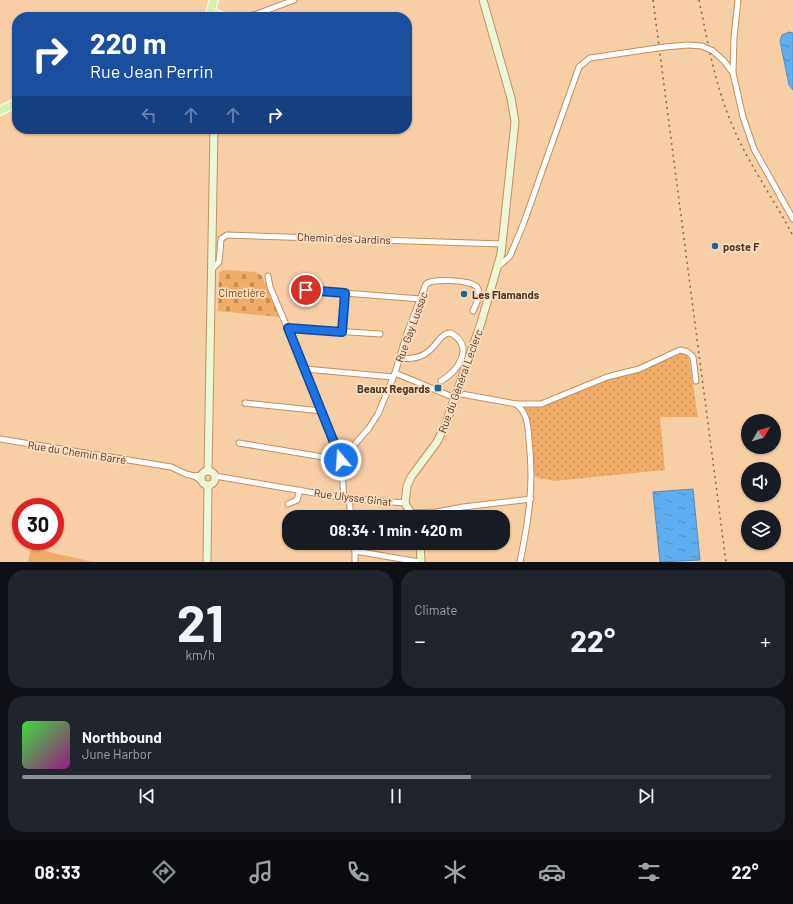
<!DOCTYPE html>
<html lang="en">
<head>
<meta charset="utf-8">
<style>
  body { margin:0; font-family:Barlow,sans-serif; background:#20242c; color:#f1f3f6; height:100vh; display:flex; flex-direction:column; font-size:15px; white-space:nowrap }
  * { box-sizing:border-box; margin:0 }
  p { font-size:13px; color:#9ea1a6 }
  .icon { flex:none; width:22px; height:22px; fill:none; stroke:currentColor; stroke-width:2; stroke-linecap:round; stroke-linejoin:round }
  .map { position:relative; height:562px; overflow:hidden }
  .panel { display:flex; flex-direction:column; gap:8px; padding:8px; background:#0d0f14; flex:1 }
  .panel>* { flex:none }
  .banner { position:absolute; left:12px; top:12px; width:400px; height:122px; border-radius:16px; box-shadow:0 1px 3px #0004; background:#1a4fa0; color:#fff; overflow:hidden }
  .needle { width:26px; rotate:52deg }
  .fabs { position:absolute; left:741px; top:414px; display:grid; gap:8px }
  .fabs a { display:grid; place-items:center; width:40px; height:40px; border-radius:50%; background:#171b24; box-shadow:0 1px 3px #0004; font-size:20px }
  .speed { position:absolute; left:12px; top:498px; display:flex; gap:8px; font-size:20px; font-weight:700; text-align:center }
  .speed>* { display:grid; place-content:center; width:52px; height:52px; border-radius:50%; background:#171b24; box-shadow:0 1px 3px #0004; line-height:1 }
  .speed .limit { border:6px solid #d22; background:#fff; color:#111 }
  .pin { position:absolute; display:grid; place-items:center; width:34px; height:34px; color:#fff; margin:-17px; border:2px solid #fff; border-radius:50%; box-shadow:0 1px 4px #0007 }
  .me { position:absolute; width:44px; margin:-22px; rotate:342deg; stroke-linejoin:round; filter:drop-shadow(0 0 3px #0008) }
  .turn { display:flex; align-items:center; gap:14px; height:84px; padding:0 12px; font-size:18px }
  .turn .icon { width:52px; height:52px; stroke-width:2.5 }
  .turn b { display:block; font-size:28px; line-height:34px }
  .lanes { display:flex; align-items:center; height:38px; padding:0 12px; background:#0003; justify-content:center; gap:20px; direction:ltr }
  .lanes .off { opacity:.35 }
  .big { font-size:30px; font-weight:700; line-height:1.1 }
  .panel .widget { flex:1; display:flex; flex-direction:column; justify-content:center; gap:6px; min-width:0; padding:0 14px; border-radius:16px; background:#20242c }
  .panel .dial { align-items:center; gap:0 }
  .dial b { font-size:52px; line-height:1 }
  .song { display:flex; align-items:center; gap:12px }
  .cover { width:48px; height:48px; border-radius:6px; background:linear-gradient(135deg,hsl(120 70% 55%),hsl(310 70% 35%)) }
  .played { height:4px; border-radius:2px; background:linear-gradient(90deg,#8c9099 60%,#363941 60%) }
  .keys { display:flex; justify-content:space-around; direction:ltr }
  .heat { display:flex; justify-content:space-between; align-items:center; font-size:22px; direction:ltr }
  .panel .tiles { flex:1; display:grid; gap:8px; grid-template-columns:1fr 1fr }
  .widget:last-child { grid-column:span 2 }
  .trip { position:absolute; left:282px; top:510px; width:228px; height:40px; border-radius:16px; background:#171b24; box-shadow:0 1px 3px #0004; font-weight:700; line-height:40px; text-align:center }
  .menu { display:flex; height:64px; justify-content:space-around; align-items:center; background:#090b0e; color:#9ea1a6 }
  .menu .icon { width:28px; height:28px }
  .menu .current { color:#8c9099 }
  .menu b { font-size:18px; color:#f1f3f6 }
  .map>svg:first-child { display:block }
  .grass { fill:#f1ad67 }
  .cemetery { fill:url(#cemetery-stones) }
  .garden { fill:url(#garden-dots) }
  .water { fill:url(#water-ripples); stroke:#588bb4 }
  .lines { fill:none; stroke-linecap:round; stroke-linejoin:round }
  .street-casing { stroke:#c1905e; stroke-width:7 }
  .secondary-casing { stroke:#c1905e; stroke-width:9 }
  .primary-casing { stroke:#fff; stroke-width:10 }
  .street { stroke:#fff; stroke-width:5 }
  .secondary { stroke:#ecf8d5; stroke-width:7 }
  .primary { stroke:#d9f1ac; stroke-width:8 }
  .rail { stroke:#82674b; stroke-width:1.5; stroke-dasharray:2 4; stroke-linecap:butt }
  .street-bridge-casing { stroke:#c1905e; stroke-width:7; stroke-linecap:butt }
  .street-bridge { stroke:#fff; stroke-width:5 }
  .route-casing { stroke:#114b97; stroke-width:10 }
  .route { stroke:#1a73e8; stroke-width:7 }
  .poi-dot { fill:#1e6599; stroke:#fdddbf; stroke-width:1.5 }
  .labels { text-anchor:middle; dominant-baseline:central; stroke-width:3.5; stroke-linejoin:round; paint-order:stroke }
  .street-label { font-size:11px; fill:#4c3722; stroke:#fdddbf }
  .poi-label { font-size:11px; font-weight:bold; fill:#4c3722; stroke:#fdddbf; text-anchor:start }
  .park-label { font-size:11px; fill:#78480d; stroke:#fdddbf }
</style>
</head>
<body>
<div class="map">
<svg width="793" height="562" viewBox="0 0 793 562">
  <defs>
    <pattern id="cemetery-stones" width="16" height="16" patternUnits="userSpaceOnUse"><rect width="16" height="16" fill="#f1ad67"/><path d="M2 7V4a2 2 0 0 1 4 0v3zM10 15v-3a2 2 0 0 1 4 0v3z" fill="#c58e54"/></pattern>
    <pattern id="garden-dots" width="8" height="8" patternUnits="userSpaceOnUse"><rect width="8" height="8" fill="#f1ad67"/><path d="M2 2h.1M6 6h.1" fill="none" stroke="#c58e54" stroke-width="1.8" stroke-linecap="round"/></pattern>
    <pattern id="water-ripples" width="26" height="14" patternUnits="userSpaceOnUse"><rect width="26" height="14" fill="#5daff2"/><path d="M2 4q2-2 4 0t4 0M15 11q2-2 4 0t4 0" fill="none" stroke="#4f8fc4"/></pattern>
  </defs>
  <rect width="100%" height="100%" fill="#f8cea5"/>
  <!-- grass -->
  <polygon class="grass" points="31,548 93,562 28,562"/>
  <!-- cemetery -->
  <polygon class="cemetery" points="223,270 256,272 262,276 280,317 218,311 219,273"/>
  <!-- garden -->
  <polygon class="garden" points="687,347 698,417 660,417 665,470 554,481 535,477 521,408 658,360"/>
  <!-- water -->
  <g class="water">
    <polygon points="789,32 793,33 793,90 789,85 780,41 782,35"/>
    <polygon points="693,489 700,560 660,562 653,492"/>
  </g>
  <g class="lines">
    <!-- street casing -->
    <g class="street-casing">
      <g id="street">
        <polyline points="243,17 253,15"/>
        <polyline points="249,17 294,0"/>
        <polyline points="665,47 688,45"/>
        <polyline points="713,51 724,61 733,73 743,117 754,149 793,219"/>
        <polyline points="733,72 734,37 738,0"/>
        <polyline points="499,266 510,256 523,225 579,67 590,58 651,49"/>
        <polyline points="212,269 219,262 221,239 227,235 502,244"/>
        <polyline points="306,290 421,299"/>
        <polyline points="288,328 380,334"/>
        <polyline points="342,332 345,293"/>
        <path d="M 399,358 C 437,363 435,332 451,333 C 475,347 458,371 441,381"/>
        <polyline points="305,369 393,377"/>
        <polyline points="395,373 455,398"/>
        <polyline points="456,393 516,404 541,404 607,377 639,369 680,350 688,352 693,357 696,381"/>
        <polyline points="245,403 322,411"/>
        <path d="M 516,404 C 528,413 528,427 529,440 C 534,485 529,518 520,562"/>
        <polyline points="0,439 171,467 186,474 194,476"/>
        <polyline points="239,443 341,460 338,448 270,287 268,276"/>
        <polyline points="215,476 344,498 405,503"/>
        <polyline points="202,481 194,476 202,475"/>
        <path d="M 344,498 L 341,460 L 369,428 L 378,414 L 395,373 L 406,336 L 426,284 C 432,278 472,280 477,287 C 482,295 476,304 473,311"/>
        <polyline points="349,498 351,517"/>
        <polyline points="288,504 297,500 300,490"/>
        <polyline points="412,513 437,512 463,507 531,499"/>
        <polyline points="355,543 355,562"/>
        <polyline points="355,551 419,562"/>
      </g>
    </g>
    <!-- secondary casing -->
    <g class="secondary-casing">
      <g id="secondary">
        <circle cx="208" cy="478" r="7"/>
        <polyline points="208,471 214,129"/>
        <polyline points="413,517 405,503 407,486 411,477 437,442 445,426 481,323 501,254 515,122 511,98 483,0"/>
        <polyline points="420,543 421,562"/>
        <polyline points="207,562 208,486"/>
      </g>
    </g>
    <!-- primary casing -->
    <g class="primary-casing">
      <g id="primary">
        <polyline points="209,16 214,0"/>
        <polyline points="208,17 215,14 224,17"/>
        <polyline points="0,111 17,102"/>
      </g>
    </g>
    <!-- street -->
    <use href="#street" class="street"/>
    <!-- secondary -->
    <use href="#secondary" class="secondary"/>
    <!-- primary -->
    <use href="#primary" class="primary"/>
    <!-- rail -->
    <g class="rail">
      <polyline points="653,0 726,562"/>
      <path d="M 699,0 C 708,43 715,86 733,127 C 749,165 774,199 793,236"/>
    </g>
    <!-- street-bridge casing -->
    <g class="street-bridge-casing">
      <g id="street-bridge">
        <polyline points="688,45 702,46 713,51"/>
        <polyline points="651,49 665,47"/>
      </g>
    </g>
    <!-- street-bridge -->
    <use href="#street-bridge" class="street-bridge"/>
  </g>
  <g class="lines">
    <!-- route casing -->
    <g class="route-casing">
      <polyline id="route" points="306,290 345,293 342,332 288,328 341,460"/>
    </g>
    <!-- route -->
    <use href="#route" class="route"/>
  </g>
  <!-- markers -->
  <g class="poi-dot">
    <circle cx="715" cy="246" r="4"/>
    <circle cx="464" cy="294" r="4"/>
    <rect x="434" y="384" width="8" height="8" rx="2"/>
  </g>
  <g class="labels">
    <!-- street labels -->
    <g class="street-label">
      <text transform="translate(344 238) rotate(2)">Chemin des Jardins</text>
      <text transform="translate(411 327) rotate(-70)">Rue Gay Lussac</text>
      <text transform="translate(460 381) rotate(-70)">Rue du Général Leclerc</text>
      <text transform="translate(77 452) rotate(9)">Rue du Chemin Barré</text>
      <text transform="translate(353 497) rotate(7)">Rue Ulysse Ginat</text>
    </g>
    <!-- poi labels -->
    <g class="poi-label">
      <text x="723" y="246">poste F</text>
      <text x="472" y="294">Les Flamands</text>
      <text x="430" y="388" text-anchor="end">Beaux Regards</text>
    </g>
    <!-- park labels -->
    <g class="park-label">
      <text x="242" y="292">Cimetière</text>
    </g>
  </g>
</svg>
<div class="fabs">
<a><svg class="needle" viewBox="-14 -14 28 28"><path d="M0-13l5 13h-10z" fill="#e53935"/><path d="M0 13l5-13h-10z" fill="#9ea1a6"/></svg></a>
<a><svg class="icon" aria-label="sound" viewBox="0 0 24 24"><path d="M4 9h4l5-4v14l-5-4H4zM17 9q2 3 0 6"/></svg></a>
<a><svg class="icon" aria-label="layers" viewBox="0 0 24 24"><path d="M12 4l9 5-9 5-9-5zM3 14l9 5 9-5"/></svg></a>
</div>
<div class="speed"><div class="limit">30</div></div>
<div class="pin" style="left:306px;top:290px;background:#d93025"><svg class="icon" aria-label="arrive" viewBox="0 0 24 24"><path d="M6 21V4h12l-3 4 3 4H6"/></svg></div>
<svg class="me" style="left:341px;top:460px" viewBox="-20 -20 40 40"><circle r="17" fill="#1a73e8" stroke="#fff" stroke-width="3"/><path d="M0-11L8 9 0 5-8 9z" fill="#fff"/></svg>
<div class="trip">08:34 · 1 min · 420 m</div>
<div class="banner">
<div class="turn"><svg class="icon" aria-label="right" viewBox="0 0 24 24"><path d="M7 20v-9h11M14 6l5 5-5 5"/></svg><div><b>220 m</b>Rue Jean Perrin</div></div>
<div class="lanes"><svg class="icon off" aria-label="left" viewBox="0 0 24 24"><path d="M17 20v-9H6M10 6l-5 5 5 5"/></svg><svg class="icon off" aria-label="ahead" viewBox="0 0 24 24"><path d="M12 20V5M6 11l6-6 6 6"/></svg><svg class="icon off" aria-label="ahead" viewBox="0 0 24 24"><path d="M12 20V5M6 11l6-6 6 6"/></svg><svg class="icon" aria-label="right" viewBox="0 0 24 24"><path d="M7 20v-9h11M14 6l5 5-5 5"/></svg></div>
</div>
</div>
<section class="panel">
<div class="tiles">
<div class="widget dial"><b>21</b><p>km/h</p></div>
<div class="widget"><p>Climate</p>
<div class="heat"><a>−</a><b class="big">22°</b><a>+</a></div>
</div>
<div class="widget">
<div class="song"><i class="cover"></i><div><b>Northbound</b><p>June Harbor</p></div></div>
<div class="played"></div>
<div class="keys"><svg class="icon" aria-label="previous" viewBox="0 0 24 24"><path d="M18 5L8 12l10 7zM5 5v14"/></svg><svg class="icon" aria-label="pause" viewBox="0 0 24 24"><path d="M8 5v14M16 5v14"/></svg><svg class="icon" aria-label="next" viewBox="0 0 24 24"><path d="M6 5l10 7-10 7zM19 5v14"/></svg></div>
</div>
</div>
</section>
<nav class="menu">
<b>08:33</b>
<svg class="icon current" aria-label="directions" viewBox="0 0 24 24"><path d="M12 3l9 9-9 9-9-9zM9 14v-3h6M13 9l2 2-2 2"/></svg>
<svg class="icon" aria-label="music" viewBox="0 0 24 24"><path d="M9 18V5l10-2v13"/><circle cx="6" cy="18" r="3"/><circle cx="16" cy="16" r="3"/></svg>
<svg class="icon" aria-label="phone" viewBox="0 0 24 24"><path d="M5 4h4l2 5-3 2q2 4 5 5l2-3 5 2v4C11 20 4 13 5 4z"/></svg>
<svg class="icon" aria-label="climate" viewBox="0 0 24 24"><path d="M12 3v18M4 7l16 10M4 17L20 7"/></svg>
<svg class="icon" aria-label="car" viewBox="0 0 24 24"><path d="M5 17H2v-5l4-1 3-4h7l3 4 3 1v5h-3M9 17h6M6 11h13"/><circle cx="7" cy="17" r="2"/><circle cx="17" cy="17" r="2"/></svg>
<svg class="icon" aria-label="filters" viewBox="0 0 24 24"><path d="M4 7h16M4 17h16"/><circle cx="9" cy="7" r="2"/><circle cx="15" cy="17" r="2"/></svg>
<b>22°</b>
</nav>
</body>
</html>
